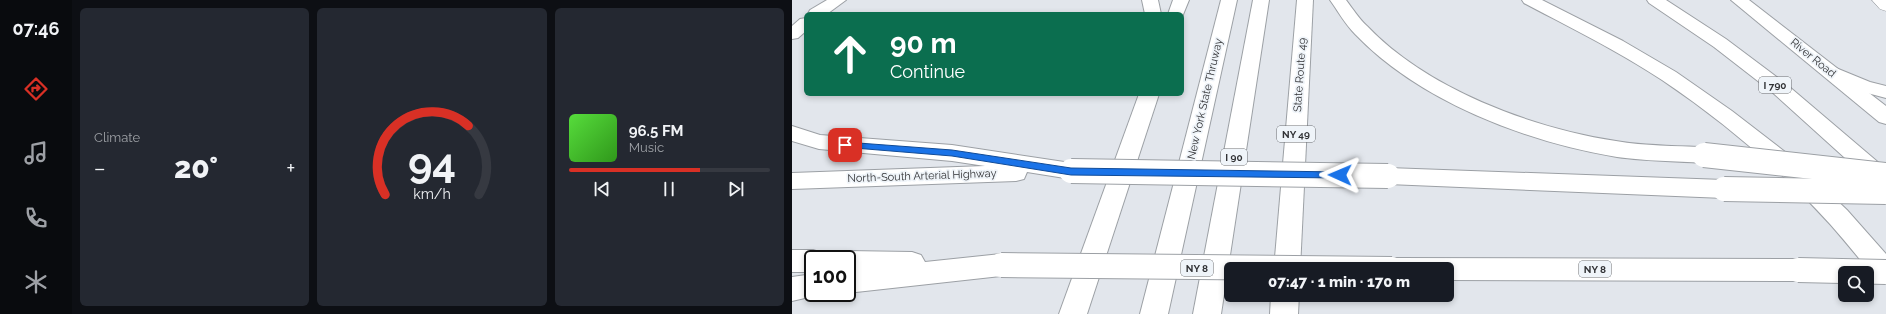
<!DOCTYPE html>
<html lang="en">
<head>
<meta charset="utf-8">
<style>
  body { margin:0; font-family:Raleway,sans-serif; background:#242831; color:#f1f3f6; height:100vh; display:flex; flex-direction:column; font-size:15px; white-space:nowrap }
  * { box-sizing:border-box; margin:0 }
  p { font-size:13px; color:#9ea1a6 }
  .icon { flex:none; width:22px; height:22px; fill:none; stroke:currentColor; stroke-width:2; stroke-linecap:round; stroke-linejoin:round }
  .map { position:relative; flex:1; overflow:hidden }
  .details { display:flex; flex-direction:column; gap:8px; padding:8px; background:#0d0f14; width:720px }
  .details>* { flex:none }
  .top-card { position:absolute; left:12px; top:12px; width:380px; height:84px; border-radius:6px; box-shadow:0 2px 6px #0003; background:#0b6e4f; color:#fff; overflow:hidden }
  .fabs { position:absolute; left:1046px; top:266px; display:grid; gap:8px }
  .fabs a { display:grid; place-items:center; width:36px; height:36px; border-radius:6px; background:#171b24; box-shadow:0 2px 6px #0003; font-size:20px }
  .speed { position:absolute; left:12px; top:250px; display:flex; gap:8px; font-size:20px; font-weight:700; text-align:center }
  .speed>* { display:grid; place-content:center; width:52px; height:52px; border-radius:50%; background:#171b24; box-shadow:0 2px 6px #0003; line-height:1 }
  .speed .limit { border:2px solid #111; border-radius:6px; background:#fff; color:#111 }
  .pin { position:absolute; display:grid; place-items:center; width:34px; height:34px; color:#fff; margin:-17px; border-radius:8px; box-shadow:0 2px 6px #0006 }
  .me { position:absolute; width:44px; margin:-22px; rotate:271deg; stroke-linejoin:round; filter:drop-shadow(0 0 3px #0008) }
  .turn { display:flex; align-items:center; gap:14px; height:84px; padding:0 20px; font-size:18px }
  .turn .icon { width:52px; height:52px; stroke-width:2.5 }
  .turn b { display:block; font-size:28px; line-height:34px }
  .big { font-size:30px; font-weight:800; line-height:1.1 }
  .details .card { flex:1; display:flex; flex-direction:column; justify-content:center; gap:6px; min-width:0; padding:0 14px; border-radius:6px; background:#242831 }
  .details .dial { align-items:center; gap:0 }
  .dial svg { height:104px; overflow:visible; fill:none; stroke:#363941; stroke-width:7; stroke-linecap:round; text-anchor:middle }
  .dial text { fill:#f1f3f6; stroke:none }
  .song { display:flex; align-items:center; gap:12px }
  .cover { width:48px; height:48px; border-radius:6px; background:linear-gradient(135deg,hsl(110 70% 55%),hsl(110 70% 35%)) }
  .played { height:4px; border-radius:2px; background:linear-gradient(90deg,#d93025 65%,#363941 65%) }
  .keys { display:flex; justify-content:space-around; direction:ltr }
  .heat { display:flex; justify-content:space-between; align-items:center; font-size:22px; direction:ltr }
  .details .tiles { flex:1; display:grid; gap:8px; grid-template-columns:repeat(3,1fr) }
  .trip { position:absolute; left:432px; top:262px; width:230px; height:40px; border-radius:6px; background:#171b24; box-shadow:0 2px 6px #0003; font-weight:800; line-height:40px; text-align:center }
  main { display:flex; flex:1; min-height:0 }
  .dock { display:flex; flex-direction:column; width:72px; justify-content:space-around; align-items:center; background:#090b0e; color:#9ea1a6 }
  .dock .icon { width:28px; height:28px }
  .dock .active { color:#d93025 }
  .dock b { font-size:18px; color:#f1f3f6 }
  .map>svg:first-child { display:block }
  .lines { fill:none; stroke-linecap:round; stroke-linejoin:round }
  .minor-casing { stroke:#9ca0a5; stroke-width:1 }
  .major-casing { stroke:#9ca0a5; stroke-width:2 }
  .highway-casing { stroke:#9ca0a5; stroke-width:2 }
  .minor { fill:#fff; fill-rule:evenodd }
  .major { fill:#fff; fill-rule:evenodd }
  .highway { fill:#fff; fill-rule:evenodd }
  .highway-bridge-casing { stroke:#9ca0a5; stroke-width:26; stroke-linecap:butt }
  .highway-bridge { stroke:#fff; stroke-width:24 }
  .route { fill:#1a73e8; stroke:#114b97 }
  .labels { text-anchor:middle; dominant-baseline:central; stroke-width:3.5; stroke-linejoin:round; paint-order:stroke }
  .shield { fill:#eff4f9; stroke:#6a6c70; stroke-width:1 }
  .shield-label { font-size:10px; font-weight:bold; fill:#313235 }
  .street-label { font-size:11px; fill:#313235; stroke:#eff4f9 }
</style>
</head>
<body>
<main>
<nav class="dock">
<b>07:46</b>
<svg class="icon active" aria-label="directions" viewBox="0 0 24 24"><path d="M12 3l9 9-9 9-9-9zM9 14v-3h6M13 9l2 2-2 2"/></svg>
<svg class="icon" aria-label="music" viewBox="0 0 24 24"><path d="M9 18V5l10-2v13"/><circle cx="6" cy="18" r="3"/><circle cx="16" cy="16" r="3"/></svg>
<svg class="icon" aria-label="phone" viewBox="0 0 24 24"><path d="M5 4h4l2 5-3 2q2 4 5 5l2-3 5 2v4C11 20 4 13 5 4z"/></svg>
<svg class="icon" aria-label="climate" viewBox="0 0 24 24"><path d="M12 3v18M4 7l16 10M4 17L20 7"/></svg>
</nav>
<section class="details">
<div class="tiles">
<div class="card"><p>Climate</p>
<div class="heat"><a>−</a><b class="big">20°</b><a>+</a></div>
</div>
<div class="card dial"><svg viewBox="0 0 100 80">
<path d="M14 69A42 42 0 1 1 86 69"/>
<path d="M14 69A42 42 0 0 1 78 16" stroke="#d93025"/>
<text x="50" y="56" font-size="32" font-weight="700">94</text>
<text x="50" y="72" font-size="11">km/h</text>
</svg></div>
<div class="card">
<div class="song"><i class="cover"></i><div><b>96.5 FM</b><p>Music</p></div></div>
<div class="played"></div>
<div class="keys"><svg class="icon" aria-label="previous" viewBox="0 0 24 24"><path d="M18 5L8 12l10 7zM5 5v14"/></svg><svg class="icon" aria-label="pause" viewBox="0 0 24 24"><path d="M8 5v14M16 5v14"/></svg><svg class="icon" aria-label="next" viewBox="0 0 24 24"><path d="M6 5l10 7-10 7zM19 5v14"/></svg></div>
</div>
</div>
</section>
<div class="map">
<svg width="1094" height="314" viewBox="0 0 1094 314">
  <rect width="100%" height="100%" fill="#e2e6ec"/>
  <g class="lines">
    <!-- minor casing -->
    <g class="minor-casing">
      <polygon id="minor" points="1080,0 1094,0 1094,11 1088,9"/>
    </g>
    <!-- major casing -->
    <g class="major-casing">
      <polygon id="major" points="939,0 957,0 1094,106 1094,124 1087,122"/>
    </g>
    <!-- highway casing -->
    <g class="highway-casing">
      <g id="highway">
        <polygon points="35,0 54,0 35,14 16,14 18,10"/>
        <polygon points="350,0 366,0 369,14 353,14"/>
        <polygon points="381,0 397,0 390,17 390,14 376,14"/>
        <polygon points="429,0 445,0 376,314 348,314"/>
        <polygon points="461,0 477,0 429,314 401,314"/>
        <polygon points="505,0 521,0 508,269 482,269"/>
        <path d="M 538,0 L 554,0 C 561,9 567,19 575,26 C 635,89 739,128 824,141 C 853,146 883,146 912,147 L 920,150 L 923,155 L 920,160 L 912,163 C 883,161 853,161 825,157 C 734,142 627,101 563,34 C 553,24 546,11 538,0 Z"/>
        <path d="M 730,0 L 750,0 L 831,41 L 884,72 L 940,111 L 997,155 L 1055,210 L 1094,254 L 1094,283 L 1085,280 C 1069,261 1054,242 1038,224 C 989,170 931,121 870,80 C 826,51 779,28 732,3 Z"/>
        <polygon points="855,0 874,0 934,39 994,84 1094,169 1094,188 1084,186 980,92 922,47 857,3"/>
        <polygon points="14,18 14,31 6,38 0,39 0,26 8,19"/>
        <polygon points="1039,66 1078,82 1094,86 1094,98 1064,90 1032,76 1030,72 1032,68"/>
        <polygon points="347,94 367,94 295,314 267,314"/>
        <polygon points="0,126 28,135 160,145 279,163 287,165 290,171 287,177 279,179 235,172 232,179 224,181 0,189 0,173 193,166 160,161 27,149 0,141"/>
        <polygon points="596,168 932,180 940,183 944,189 940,195 932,198 596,184 588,182 585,176 588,170"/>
        <polygon points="0,250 21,250 30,253 33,259 21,259 21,272 0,272"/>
        <polygon points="55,251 120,252 129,255 133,262 209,254 218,257 222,265 218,273 209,276 55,293 55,259 44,259 46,254"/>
        <polygon points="600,258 1006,259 1015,262 1019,270 1015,278 1006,281 655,280 655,269 587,269 591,261"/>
        <polygon points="21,274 21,293 30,294 0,301 0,277"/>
        <polygon points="479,295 507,295 506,314 478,314"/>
      </g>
    </g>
    <!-- minor -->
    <use href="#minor" class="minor"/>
    <!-- major -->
    <use href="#major" class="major"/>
    <!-- highway -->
    <use href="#highway" class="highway"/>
    <!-- highway-bridge casing -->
    <g class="highway-bridge-casing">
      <g id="highway-bridge">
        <polyline points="912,155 1094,175"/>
        <polyline points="279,171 596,176"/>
        <polyline points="932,189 1094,192"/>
        <polyline points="209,265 600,269"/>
        <polyline points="1006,270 1094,272"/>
      </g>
    </g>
    <!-- highway-bridge -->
    <use href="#highway-bridge" class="highway-bridge"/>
  </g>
  <!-- route -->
  <polygon class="route" points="53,142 160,150 279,168 548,172 553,175 548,178 279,175 160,156 50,147 49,145"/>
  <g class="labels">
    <!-- shield labels -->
    <g class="shield">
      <rect x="967" y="77" width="32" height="16" rx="3"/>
      <rect x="485" y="126" width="38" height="16" rx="3"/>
      <rect x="429" y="149" width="26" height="16" rx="3"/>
      <rect x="389" y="260" width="32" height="16" rx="3"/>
      <rect x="787" y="261" width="32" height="16" rx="3"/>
    </g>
    <g class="shield-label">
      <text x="983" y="85">I 790</text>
      <text x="504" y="134">NY 49</text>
      <text x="442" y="157">I 90</text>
      <text x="405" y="268">NY 8</text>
      <text x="803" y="269">NY 8</text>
    </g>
    <!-- street labels -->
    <g class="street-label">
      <text transform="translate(1021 58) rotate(39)">River Road</text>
      <text transform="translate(508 75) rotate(-86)">State Route 49</text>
      <text transform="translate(413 99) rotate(-77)">New York State Thruway</text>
      <text transform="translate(130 176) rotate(-2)">North-South Arterial Highway</text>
    </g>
  </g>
</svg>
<div class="fabs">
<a><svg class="icon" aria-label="search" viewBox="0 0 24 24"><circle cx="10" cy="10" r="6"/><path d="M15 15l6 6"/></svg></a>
</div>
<div class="speed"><div class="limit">100</div></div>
<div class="pin" style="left:53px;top:145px;background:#d93025"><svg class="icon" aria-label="arrive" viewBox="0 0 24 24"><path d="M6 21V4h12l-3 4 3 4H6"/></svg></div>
<svg class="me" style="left:548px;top:175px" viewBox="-20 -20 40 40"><path d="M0-17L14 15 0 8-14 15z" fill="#1a73e8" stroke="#fff" stroke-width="4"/></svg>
<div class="trip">07:47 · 1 min · 170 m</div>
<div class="top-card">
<div class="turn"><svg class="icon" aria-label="ahead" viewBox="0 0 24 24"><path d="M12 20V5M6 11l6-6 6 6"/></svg><div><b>90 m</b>Continue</div></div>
</div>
</div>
</main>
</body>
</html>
